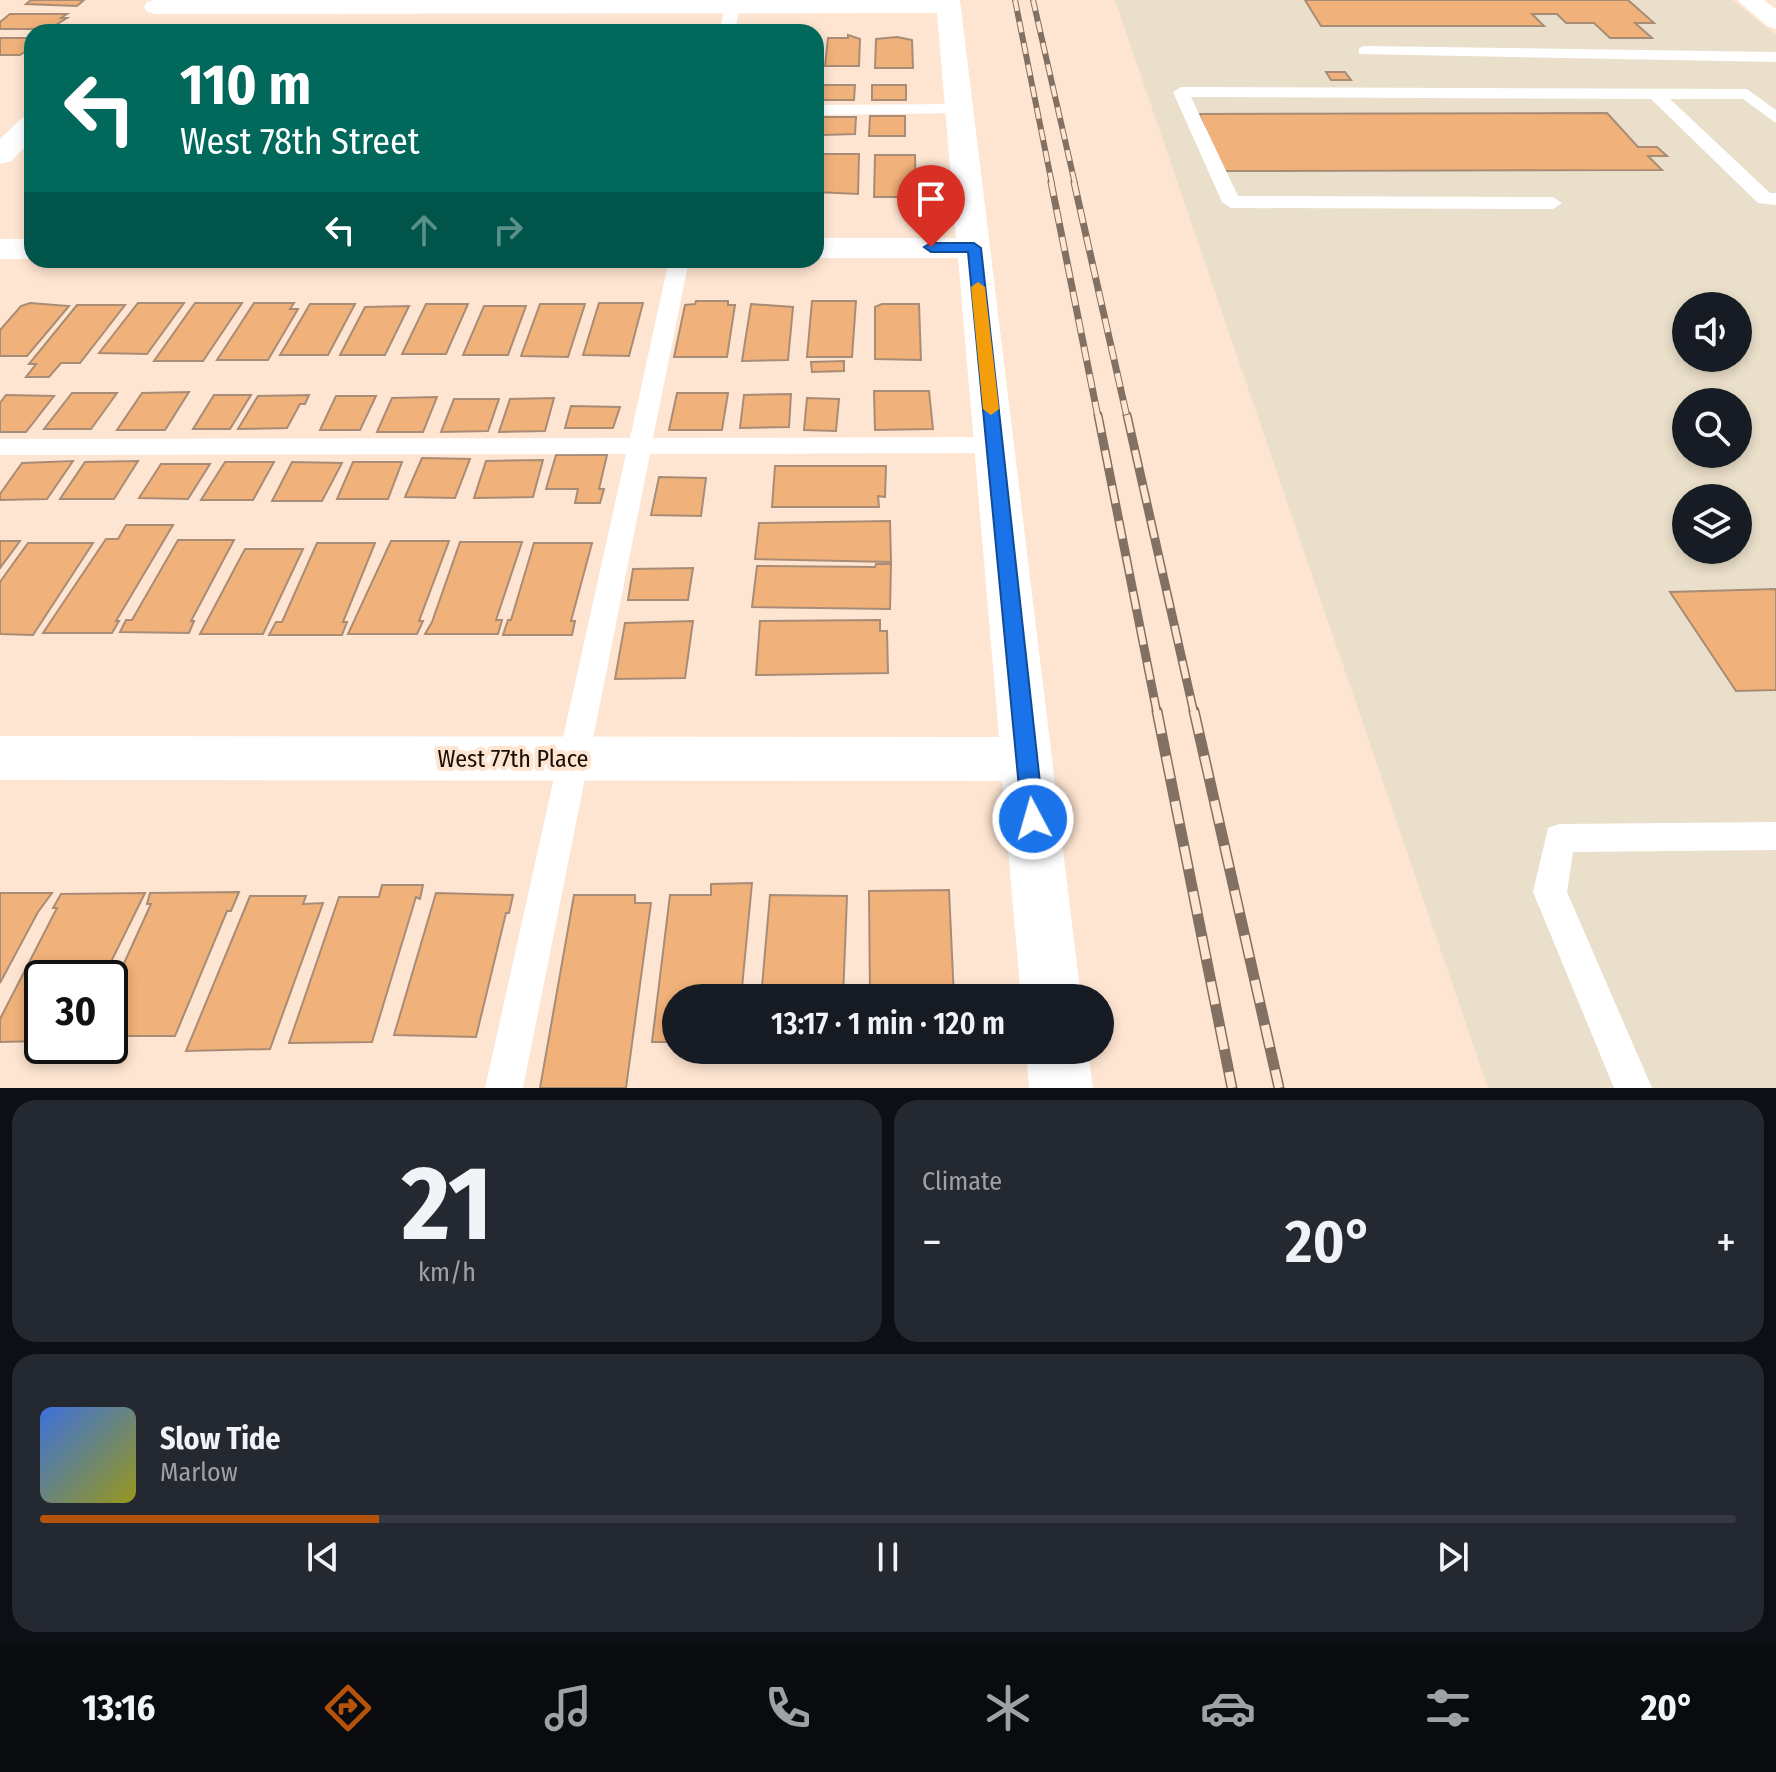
<!DOCTYPE html>
<html lang="en">
<head>
<meta charset="utf-8">
<style>
  body { margin:0; font-family:"Fira Sans Condensed",sans-serif; background:#242831; color:#f1f3f6; height:100vh; display:flex; flex-direction:column; font-size:30px; white-space:nowrap }
  * { box-sizing:border-box; margin:0 }
  p { font-size:26px; color:#9ea1a6 }
  .icon { flex:none; width:44px; height:44px; fill:none; stroke:currentColor; stroke-width:2; stroke-linecap:round; stroke-linejoin:round }
  .map { position:relative; height:1088px; overflow:hidden }
  .drawer { display:flex; flex-direction:column; gap:12px; padding:12px; background:#0d0f14; flex:1 }
  .drawer>* { flex:none }
  .guide { position:absolute; left:24px; top:24px; width:800px; height:244px; border-radius:24px; box-shadow:0 4px 12px #0003; background:#00695c; color:#fff; overflow:hidden }
  .controls { position:absolute; left:1672px; top:292px; display:grid; gap:16px }
  .controls a { display:grid; place-items:center; width:80px; height:80px; border-radius:50%; background:#171b24; box-shadow:0 4px 12px #0003; font-size:40px }
  .speed { position:absolute; left:24px; top:960px; display:flex; gap:16px; font-size:40px; font-weight:700; text-align:center }
  .speed>* { display:grid; place-content:center; width:104px; height:104px; border-radius:50%; background:#171b24; box-shadow:0 4px 12px #0003; line-height:1 }
  .speed .limit { border:4px solid #111; border-radius:12px; background:#fff; color:#111 }
  .pin { position:absolute; display:grid; place-items:center; width:68px; height:68px; color:#fff; margin:-82px -34px; border-radius:50% 50% 50% 0; rotate:-45deg; box-shadow:0 0 8px #0007 }
  .pin .icon { rotate:45deg }
  .me { position:absolute; width:88px; margin:-44px; rotate:354deg; stroke-linejoin:round; filter:drop-shadow(0 0 6px #0008) }
  .turn { display:flex; align-items:center; gap:28px; height:168px; padding:0 24px; font-size:36px }
  .turn .icon { width:104px; height:104px; stroke-width:2.5 }
  .turn b { display:block; font-size:56px; line-height:68px }
  .lanes { display:flex; align-items:center; height:76px; padding:0 24px; background:#0003; justify-content:center; gap:40px; direction:ltr }
  .lanes .off { opacity:.35 }
  .big { font-size:60px; font-weight:600; line-height:1.1 }
  .drawer .card { flex:1; display:flex; flex-direction:column; justify-content:center; gap:12px; min-width:0; padding:0 28px; border-radius:24px; background:#242831 }
  .drawer .dial { align-items:center; gap:0 }
  .dial b { font-size:104px; line-height:1 }
  .song { display:flex; align-items:center; gap:24px }
  .cover { width:96px; height:96px; border-radius:12px; background:linear-gradient(135deg,hsl(220 70% 55%),hsl(60 70% 35%)) }
  .played { height:8px; border-radius:4px; background:linear-gradient(90deg,#b45309 20%,#363941 20%) }
  .keys { display:flex; justify-content:space-around; direction:ltr }
  .heat { display:flex; justify-content:space-between; align-items:center; font-size:44px; direction:ltr }
  .drawer .tiles { flex:1; display:grid; gap:12px; grid-template-columns:1fr 1fr }
  .card:last-child { grid-column:span 2 }
  .trip { position:absolute; left:662px; top:984px; width:452px; height:80px; border-radius:40px; background:#171b24; box-shadow:0 4px 12px #0003; font-weight:600; line-height:80px; text-align:center }
  .tabs { display:flex; height:128px; justify-content:space-around; align-items:center; background:#090b0e; color:#9ea1a6 }
  .tabs .icon { width:56px; height:56px }
  .tabs .current { color:#b45309 }
  .tabs b { font-size:36px; color:#f1f3f6 }
  .map>svg:first-child { display:block }
  .industrial { fill:#eadfca; fill-rule:evenodd }
  .building { fill:#f1b17a; stroke:#a98c75; stroke-width:2 }
  .lines { fill:none; stroke-linecap:round; stroke-linejoin:round }
  .service { fill:#fff; fill-rule:evenodd }
  .minor { fill:#fff; fill-rule:evenodd }
  .rail-far3-casing { stroke:#827163; stroke-width:6 }
  .rail-far2-casing { stroke:#827163; stroke-width:7 }
  .rail-far1-casing { stroke:#827163; stroke-width:9 }
  .rail-casing { stroke:#827163; stroke-width:11 }
  .rail-far3 { stroke:#fee5d1; stroke-width:4; stroke-dasharray:11; stroke-linecap:butt }
  .rail-far2 { stroke:#fee5d1; stroke-width:5; stroke-dasharray:14; stroke-linecap:butt }
  .rail-far1 { stroke:#fee5d1; stroke-width:6; stroke-dasharray:18; stroke-linecap:butt }
  .rail { stroke:#fee5d1; stroke-width:8; stroke-dasharray:23; stroke-linecap:butt }
  .route { fill:#1a73e8; stroke:#114b97; stroke-width:2 }
  .slow { fill:#f59e0b }
  .labels { text-anchor:middle; dominant-baseline:central; stroke-width:8; stroke-linejoin:round; paint-order:stroke }
  .street-label { font-size:24px; fill:#180e06; stroke:#fee5d1 }
</style>
</head>
<body>
<div class="map">
<svg width="1776" height="1088" viewBox="0 0 1776 1088">
  <rect width="100%" height="100%" fill="#fee5d1"/>
  <!-- industrial -->
  <path class="industrial" d="M 1115,0 L 1732,0 L 1776,35 L 1776,1088 L 1488,1088 ZM 1686,306 L 1738,306 L 1738,358 L 1686,358 ZM 1686,402 L 1738,402 L 1738,454 L 1686,454 ZM 1686,498 L 1738,498 L 1738,550 L 1686,550 Z"/>
  <!-- building -->
  <g class="building">
    <polygon points="31,0 84,0 77,6 26,4"/>
    <polygon points="1305,0 1628,0 1654,23 1635,23 1652,38 1610,38 1594,23 1566,23 1557,14 1532,14 1544,26 1321,26"/>
    <polygon points="10,14 67,14 61,18 67,18 49,29 0,29 0,22"/>
    <polygon points="848,35 860,39 859,66 825,66 828,38 848,38"/>
    <polygon points="897,37 912,40 913,68 875,68 876,39"/>
    <polygon points="0,38 32,38 32,47 20,55 0,55"/>
    <polygon points="1326,72 1345,72 1351,80 1331,80"/>
    <polygon points="823,85 855,85 854,100 822,100"/>
    <rect x="872" y="85" width="34" height="15"/>
    <polygon points="1607,113 1638,147 1657,147 1667,156 1648,156 1662,170 1222,171 1199,114"/>
    <polygon points="870,116 905,116 905,136 869,136"/>
    <polygon points="823,117 856,117 855,134 822,135"/>
    <polygon points="818,154 859,154 858,194 816,192"/>
    <polygon points="875,155 915,155 916,197 874,197"/>
    <polygon points="696,301 728,301 728,305 735,305 727,357 674,357 685,305 695,304"/>
    <polygon points="812,301 856,301 852,357 807,357"/>
    <polygon points="30,303 69,306 27,356 0,356 0,330 21,306"/>
    <polygon points="138,303 184,303 147,354 99,353"/>
    <polygon points="195,303 242,303 203,361 154,361"/>
    <polygon points="254,303 294,303 290,309 298,309 268,360 217,360"/>
    <polygon points="599,303 643,303 629,356 583,355"/>
    <polygon points="310,304 355,304 328,355 280,355"/>
    <polygon points="426,304 468,304 446,354 402,354"/>
    <polygon points="540,304 585,304 568,357 521,356"/>
    <polygon points="751,304 793,307 788,360 742,361"/>
    <polygon points="882,304 919,304 921,360 875,359 875,307"/>
    <polygon points="77,305 125,305 80,363 61,363 49,377 26,377 36,364 29,364"/>
    <polygon points="409,306 385,355 340,355 365,307"/>
    <polygon points="484,306 526,306 508,355 463,355"/>
    <polygon points="844,361 844,371 812,372 811,362"/>
    <polygon points="874,391 929,391 933,429 875,430"/>
    <polygon points="189,392 165,430 117,430 142,393"/>
    <polygon points="72,393 117,393 91,429 44,429"/>
    <polygon points="677,393 728,393 722,430 669,430"/>
    <polygon points="791,394 789,427 740,428 744,395"/>
    <polygon points="6,395 54,396 26,432 0,432 0,403"/>
    <polygon points="214,395 251,395 230,429 193,429"/>
    <polygon points="309,395 305,404 300,404 287,428 238,429 258,396"/>
    <polygon points="336,396 376,396 360,430 320,430"/>
    <polygon points="437,397 423,432 377,432 392,398"/>
    <polygon points="554,398 545,431 499,432 510,399"/>
    <polygon points="807,398 839,399 836,431 804,430"/>
    <polygon points="454,399 499,399 488,431 441,432"/>
    <polygon points="571,406 620,407 613,428 565,428"/>
    <polygon points="556,455 607,455 599,489 604,489 600,503 575,503 578,489 546,489"/>
    <polygon points="422,458 470,459 455,498 405,497"/>
    <polygon points="543,460 533,497 474,498 486,461"/>
    <polygon points="73,461 47,499 0,500 0,494 22,463"/>
    <polygon points="138,461 114,499 60,499 85,462"/>
    <polygon points="225,462 274,462 253,500 201,500"/>
    <polygon points="292,462 342,463 322,501 272,501"/>
    <polygon points="353,462 402,462 388,499 337,499"/>
    <polygon points="161,464 210,464 188,499 139,498"/>
    <polygon points="775,466 886,466 885,497 878,496 879,507 772,507"/>
    <polygon points="659,477 706,478 701,516 651,515"/>
    <polygon points="890,521 891,562 755,559 759,523"/>
    <polygon points="126,525 173,525 116,621 119,621 112,633 43,633 106,539 118,539"/>
    <polygon points="178,540 234,540 191,621 194,621 189,633 120,632 126,620 132,620"/>
    <polygon points="0,541 20,541 0,568"/>
    <polygon points="391,541 449,541 419,621 423,621 417,634 348,634"/>
    <polygon points="460,542 522,542 496,620 502,620 498,634 425,634 432,622"/>
    <polygon points="28,543 93,543 33,635 0,634 0,582"/>
    <polygon points="317,543 375,543 343,622 347,622 342,635 269,635 276,622 282,622"/>
    <polygon points="534,543 592,543 571,621 575,621 572,635 503,635 508,620 511,620"/>
    <polygon points="245,549 303,549 263,634 200,634"/>
    <polygon points="876,564 891,564 890,609 752,607 757,566 875,567"/>
    <polygon points="693,568 688,600 628,600 633,569"/>
    <polygon points="1776,589 1776,690 1736,691 1670,592"/>
    <polygon points="880,620 880,631 887,631 888,673 756,675 760,621"/>
    <polygon points="693,621 685,678 615,679 625,623"/>
    <polygon points="752,883 741,998 676,998 676,1042 652,1042 670,895 711,895 711,884"/>
    <polygon points="382,885 423,885 420,899 416,897 372,1042 289,1043 339,897 379,897"/>
    <polygon points="949,890 954,998 870,998 869,891"/>
    <polygon points="239,892 231,911 227,911 175,1036 110,1036 110,994 151,904 147,904 150,893"/>
    <polygon points="0,893 52,893 38,912 0,983"/>
    <polygon points="145,893 103,978 42,978 42,1041 0,1042 0,1019 57,908 53,908 61,894"/>
    <polygon points="436,893 513,895 509,913 506,913 476,1037 394,1035"/>
    <polygon points="574,895 635,895 635,903 651,903 626,1088 540,1088"/>
    <polygon points="770,895 847,896 843,998 761,998"/>
    <polygon points="250,896 306,896 303,904 323,903 270,1049 186,1051"/>
  </g>
  <g class="lines">
    <!-- service -->
    <g class="service">
      <polygon points="727,0 741,0 735,32 719,32"/>
      <polygon points="1364,46 1776,52 1776,62 1359,54 1359,48"/>
      <polygon points="1181,87 1747,89 1776,110 1776,123 1743,99 1670,99 1770,193 1776,193 1776,205 1758,203 1651,99 1191,97 1238,196 1553,197 1562,203 1553,209 1231,208 1222,202 1173,92"/>
      <polygon points="960,104 968,109 966,113 816,115 816,105"/>
      <polygon points="669,260 689,260 653,438 995,437 1003,439 1007,445 1003,451 995,453 650,454 523,1088 485,1088 626,454 0,455 0,439 630,438"/>
      <polygon points="1776,822 1776,850 1573,852 1567,892 1652,1088 1614,1088 1533,892 1548,828 1559,824"/>
    </g>
    <!-- minor -->
    <g class="minor">
      <polygon points="154,0 960,0 1081,998 1021,998 1002,781 0,780 0,736 999,737 958,258 816,258 816,238 956,238 937,13 156,14 147,12 144,7 147,2"/>
      <polygon points="1737,0 1764,0 1776,9 1776,29 1767,26"/>
      <polygon points="32,115 32,140 11,161 0,164 0,139 22,118"/>
      <rect x="0" y="239" width="32" height="20"/>
      <polygon points="1026,1050 1088,1050 1093,1088 1029,1088"/>
    </g>
    <!-- rail-far3 casing -->
    <g class="rail-far3-casing">
      <g id="rail-far3">
        <polyline points="1015,0 1052,184"/>
        <polyline points="1033,0 1075,184"/>
      </g>
    </g>
    <!-- rail-far2 casing -->
    <g class="rail-far2-casing">
      <g id="rail-far2">
        <polyline points="1051,182 1098,417"/>
        <polyline points="1074,182 1127,417"/>
      </g>
    </g>
    <!-- rail-far1 casing -->
    <g class="rail-far1-casing">
      <g id="rail-far1">
        <polyline points="1098,415 1157,713"/>
        <polyline points="1127,415 1194,713"/>
      </g>
    </g>
    <!-- rail casing -->
    <g class="rail-casing">
      <g id="rail">
        <polyline points="1157,711 1232,1088"/>
        <polyline points="1194,711 1279,1088"/>
      </g>
    </g>
    <!-- rail-far3 -->
    <use href="#rail-far3" class="rail-far3"/>
    <!-- rail-far2 -->
    <use href="#rail-far2" class="rail-far2"/>
    <!-- rail-far1 -->
    <use href="#rail-far1" class="rail-far1"/>
    <!-- rail -->
    <use href="#rail" class="rail"/>
  </g>
  <!-- route -->
  <polygon class="route" points="974,243 981,248 1044,819 1041,826 1033,829 1025,826 1022,819 968,252 931,252 924,247 931,243"/>
  <!-- slow -->
  <polygon class="slow" points="978,282 985,287 999,409 991,415 983,409 971,287"/>
  <g class="labels">
    <!-- street labels -->
    <g class="street-label">
      <text x="513" y="759">West 77th Place</text>
    </g>
  </g>
</svg>
<div class="controls">
<a><svg class="icon" aria-label="sound" viewBox="0 0 24 24"><path d="M4 9h4l5-4v14l-5-4H4zM17 9q2 3 0 6"/></svg></a>
<a><svg class="icon" aria-label="search" viewBox="0 0 24 24"><circle cx="10" cy="10" r="6"/><path d="M15 15l6 6"/></svg></a>
<a><svg class="icon" aria-label="layers" viewBox="0 0 24 24"><path d="M12 4l9 5-9 5-9-5zM3 14l9 5 9-5"/></svg></a>
</div>
<div class="speed"><div class="limit">30</div></div>
<div class="pin" style="left:931px;top:247px;background:#d93025"><svg class="icon" aria-label="arrive" viewBox="0 0 24 24"><path d="M6 21V4h12l-3 4 3 4H6"/></svg></div>
<svg class="me" style="left:1033px;top:819px" viewBox="-20 -20 40 40"><circle r="17" fill="#1a73e8" stroke="#fff" stroke-width="3"/><path d="M0-11L8 9 0 5-8 9z" fill="#fff"/></svg>
<div class="trip">13:17 · 1 min · 120 m</div>
<div class="guide">
<div class="turn"><svg class="icon" aria-label="left" viewBox="0 0 24 24"><path d="M17 20v-9H6M10 6l-5 5 5 5"/></svg><div><b>110 m</b>West 78th Street</div></div>
<div class="lanes"><svg class="icon" aria-label="left" viewBox="0 0 24 24"><path d="M17 20v-9H6M10 6l-5 5 5 5"/></svg><svg class="icon off" aria-label="ahead" viewBox="0 0 24 24"><path d="M12 20V5M6 11l6-6 6 6"/></svg><svg class="icon off" aria-label="right" viewBox="0 0 24 24"><path d="M7 20v-9h11M14 6l5 5-5 5"/></svg></div>
</div>
</div>
<section class="drawer">
<div class="tiles">
<div class="card dial"><b>21</b><p>km/h</p></div>
<div class="card"><p>Climate</p>
<div class="heat"><a>−</a><b class="big">20°</b><a>+</a></div>
</div>
<div class="card">
<div class="song"><i class="cover"></i><div><b>Slow Tide</b><p>Marlow</p></div></div>
<div class="played"></div>
<div class="keys"><svg class="icon" aria-label="previous" viewBox="0 0 24 24"><path d="M18 5L8 12l10 7zM5 5v14"/></svg><svg class="icon" aria-label="pause" viewBox="0 0 24 24"><path d="M8 5v14M16 5v14"/></svg><svg class="icon" aria-label="next" viewBox="0 0 24 24"><path d="M6 5l10 7-10 7zM19 5v14"/></svg></div>
</div>
</div>
</section>
<nav class="tabs">
<b>13:16</b>
<svg class="icon current" aria-label="directions" viewBox="0 0 24 24"><path d="M12 3l9 9-9 9-9-9zM9 14v-3h6M13 9l2 2-2 2"/></svg>
<svg class="icon" aria-label="music" viewBox="0 0 24 24"><path d="M9 18V5l10-2v13"/><circle cx="6" cy="18" r="3"/><circle cx="16" cy="16" r="3"/></svg>
<svg class="icon" aria-label="phone" viewBox="0 0 24 24"><path d="M5 4h4l2 5-3 2q2 4 5 5l2-3 5 2v4C11 20 4 13 5 4z"/></svg>
<svg class="icon" aria-label="climate" viewBox="0 0 24 24"><path d="M12 3v18M4 7l16 10M4 17L20 7"/></svg>
<svg class="icon" aria-label="car" viewBox="0 0 24 24"><path d="M5 17H2v-5l4-1 3-4h7l3 4 3 1v5h-3M9 17h6M6 11h13"/><circle cx="7" cy="17" r="2"/><circle cx="17" cy="17" r="2"/></svg>
<svg class="icon" aria-label="filters" viewBox="0 0 24 24"><path d="M4 7h16M4 17h16"/><circle cx="9" cy="7" r="2"/><circle cx="15" cy="17" r="2"/></svg>
<b>20°</b>
</nav>
</body>
</html>
